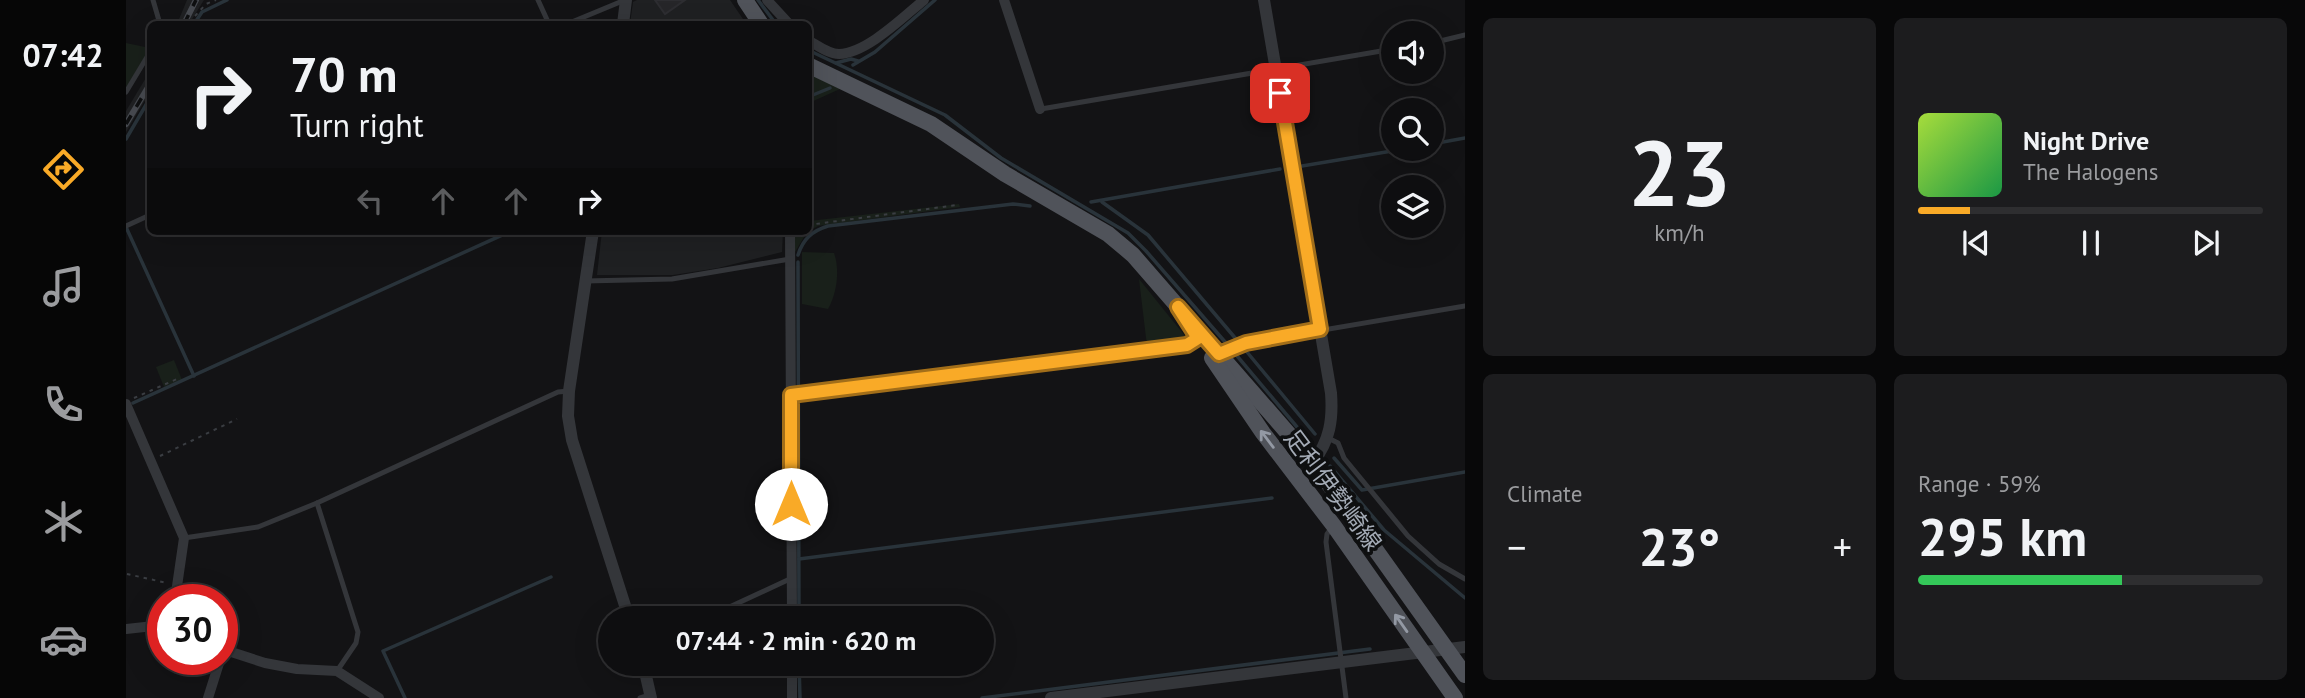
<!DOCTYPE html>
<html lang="en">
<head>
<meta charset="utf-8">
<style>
  body { margin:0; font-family:"PT Sans","Noto Sans JP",sans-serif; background:#1c1c1e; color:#f1f3f6; height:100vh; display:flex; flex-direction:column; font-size:26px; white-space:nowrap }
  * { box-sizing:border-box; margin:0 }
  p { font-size:23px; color:#9b9c9f }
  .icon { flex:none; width:38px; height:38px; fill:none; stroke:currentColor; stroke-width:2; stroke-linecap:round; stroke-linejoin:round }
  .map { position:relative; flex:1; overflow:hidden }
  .drawer { display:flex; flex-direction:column; gap:18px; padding:18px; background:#080809; width:840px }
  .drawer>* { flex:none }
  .top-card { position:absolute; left:21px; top:21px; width:665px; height:214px; border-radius:10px; box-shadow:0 7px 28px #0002,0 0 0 2px #2e2e30; background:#0e0e10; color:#f1f3f6; overflow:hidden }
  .buttons { position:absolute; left:1255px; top:21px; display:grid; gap:14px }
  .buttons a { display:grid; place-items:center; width:63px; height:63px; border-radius:50%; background:#0e0e10; box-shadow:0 7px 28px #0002,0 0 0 2px #2e2e30; font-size:35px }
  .speed { position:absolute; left:21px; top:584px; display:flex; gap:14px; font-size:35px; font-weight:700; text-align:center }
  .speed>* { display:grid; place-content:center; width:91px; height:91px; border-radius:50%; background:#0e0e10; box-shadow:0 7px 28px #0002,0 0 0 2px #2e2e30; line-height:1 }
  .speed .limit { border:10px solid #d22; background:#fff; color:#111 }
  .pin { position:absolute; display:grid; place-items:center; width:60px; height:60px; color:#fff; margin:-30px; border-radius:14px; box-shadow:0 4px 10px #0006 }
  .me { position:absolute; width:77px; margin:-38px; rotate:0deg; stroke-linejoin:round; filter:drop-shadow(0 0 5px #0008) }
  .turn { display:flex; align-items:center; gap:24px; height:147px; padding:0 28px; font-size:32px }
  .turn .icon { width:91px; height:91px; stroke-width:2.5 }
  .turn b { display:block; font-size:49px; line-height:60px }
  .lanes { display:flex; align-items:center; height:66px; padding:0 28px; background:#0003; justify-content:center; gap:35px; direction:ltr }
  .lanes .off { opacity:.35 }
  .big { font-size:52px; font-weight:700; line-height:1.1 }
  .drawer .widget { flex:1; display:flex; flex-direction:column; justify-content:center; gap:10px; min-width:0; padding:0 24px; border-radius:10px; background:#1c1c1e }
  .drawer .dial { align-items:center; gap:0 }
  .dial b { font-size:91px; line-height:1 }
  .song { display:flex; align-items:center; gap:21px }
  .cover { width:84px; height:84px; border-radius:10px; background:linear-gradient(135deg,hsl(80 70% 55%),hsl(140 70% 35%)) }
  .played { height:7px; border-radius:4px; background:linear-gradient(90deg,#f9aa27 15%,#2e2e30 15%) }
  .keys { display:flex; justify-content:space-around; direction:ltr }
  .heat { display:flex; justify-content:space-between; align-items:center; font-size:38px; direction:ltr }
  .charge { height:10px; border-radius:5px; background:linear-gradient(90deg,#34c759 59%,#2e2e30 0) }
  .drawer .tiles { flex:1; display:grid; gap:18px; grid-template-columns:repeat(2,1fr) }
  .trip { position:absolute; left:472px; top:606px; width:396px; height:70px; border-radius:35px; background:#0e0e10; box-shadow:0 7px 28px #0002,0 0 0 2px #2e2e30; font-weight:700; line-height:70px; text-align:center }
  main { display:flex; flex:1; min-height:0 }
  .menu { display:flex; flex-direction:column; width:126px; justify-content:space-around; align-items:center; background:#060606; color:#9b9c9f }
  .menu .icon { width:49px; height:49px }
  .menu .selected { color:#f9aa27 }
  .menu b { font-size:32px; color:#f1f3f6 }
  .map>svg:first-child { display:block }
  .built { fill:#1f2022 }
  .green { fill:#19201a }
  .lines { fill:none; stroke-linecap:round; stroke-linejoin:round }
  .stream { stroke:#29333a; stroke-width:3.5 }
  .building { fill:#262629; stroke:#2d2d31; stroke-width:2 }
  .path { stroke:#3a3d42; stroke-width:2; stroke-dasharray:3.5 5; stroke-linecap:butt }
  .service { stroke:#34363a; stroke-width:5 }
  .minor { stroke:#34363a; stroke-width:10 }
  .tertiary { stroke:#34363a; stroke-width:12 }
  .primary { stroke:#50535a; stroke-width:16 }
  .rail-casing { stroke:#474a50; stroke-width:6 }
  .rail { stroke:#0e0f10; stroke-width:3.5; stroke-dasharray:10; stroke-linecap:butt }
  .oneway { stroke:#9399a4 }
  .route-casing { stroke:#a26e19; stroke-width:18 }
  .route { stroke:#f9aa27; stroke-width:12 }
  .labels { text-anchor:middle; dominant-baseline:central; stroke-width:7; stroke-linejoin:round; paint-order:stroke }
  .street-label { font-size:24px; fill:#a4abb6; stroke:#0e0f10 }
</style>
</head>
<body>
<main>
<nav class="menu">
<b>07:42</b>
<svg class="icon selected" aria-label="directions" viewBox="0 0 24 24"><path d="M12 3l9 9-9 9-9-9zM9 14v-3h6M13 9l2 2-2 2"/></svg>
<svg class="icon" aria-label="music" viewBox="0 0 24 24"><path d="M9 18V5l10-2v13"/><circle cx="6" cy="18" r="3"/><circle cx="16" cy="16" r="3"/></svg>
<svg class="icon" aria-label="phone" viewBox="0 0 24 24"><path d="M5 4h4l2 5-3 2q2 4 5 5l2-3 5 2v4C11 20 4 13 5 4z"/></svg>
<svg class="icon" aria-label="climate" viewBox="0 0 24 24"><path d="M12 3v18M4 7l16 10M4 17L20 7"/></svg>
<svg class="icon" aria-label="car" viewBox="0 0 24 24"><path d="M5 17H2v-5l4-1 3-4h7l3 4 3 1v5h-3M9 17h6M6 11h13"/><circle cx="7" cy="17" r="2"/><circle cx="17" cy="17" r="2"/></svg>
</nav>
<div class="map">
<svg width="1339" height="698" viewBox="0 0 1339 698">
  <rect width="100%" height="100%" fill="#131315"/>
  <!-- built -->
  <g class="built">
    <polygon points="61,0 78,0 63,24 51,24"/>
    <polygon points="511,0 604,0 619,22 624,19 629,24 504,24 507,2"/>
    <polygon points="24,71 24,92 0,132 0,111"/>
    <polygon points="476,231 657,231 656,252 592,268 547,275 471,275"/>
  </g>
  <!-- green -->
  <g class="green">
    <polygon points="0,43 24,48 0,88"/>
    <polygon points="682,71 714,89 683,103"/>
    <polygon points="833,204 834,207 692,226 681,232 669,252 669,231 682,231 683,221"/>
    <path d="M 676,252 L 708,253 C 714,270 711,293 702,309 L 676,304 Z"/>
    <polygon points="1013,279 1059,336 1057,341 1021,346"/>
    <polygon points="48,360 56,380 38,387 30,367"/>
  </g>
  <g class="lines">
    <!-- stream -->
    <g class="stream">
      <polyline points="632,0 650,24"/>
      <polyline points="68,24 76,12 101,0"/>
      <polyline points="682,50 819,115 875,158 1002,233 1020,251 1100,343"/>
      <polyline points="710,63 725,59 732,61"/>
      <polyline points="727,65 749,52 809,0"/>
      <polyline points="682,97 704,88"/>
      <polyline points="0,139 24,98"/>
      <polyline points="1306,144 1339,138"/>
      <polyline points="1176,166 1278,149"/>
      <polyline points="965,202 1154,169"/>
      <polyline points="976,202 1022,235 1110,339"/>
      <polyline points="0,227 68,376"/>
      <path d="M 672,255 C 677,239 686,231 702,226 L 887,204 L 904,206"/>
      <polyline points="672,262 673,618"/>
      <polyline points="1116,346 1189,434"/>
      <polyline points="1106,350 1182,440"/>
      <polyline points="7,403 385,231"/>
      <polyline points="1208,458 1236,490 1339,472"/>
      <polyline points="1204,466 1258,530 1339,598"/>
      <polyline points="673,559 1146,498"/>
      <polyline points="673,663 674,698"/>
      <polyline points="279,698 257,651 425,577"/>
      <polyline points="856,698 1244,649"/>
    </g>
  </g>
  <!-- building -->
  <polygon class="building" points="529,0 559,0 539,14"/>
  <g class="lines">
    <!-- path -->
    <g class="path">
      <polyline points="69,16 80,4 90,0"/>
      <polyline points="682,225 831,205"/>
      <polyline points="8,398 51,379"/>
      <polyline points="34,456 111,419"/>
      <polyline points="1,574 41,583"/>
    </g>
    <!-- service -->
    <g class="service">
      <polyline points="27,0 34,24"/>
      <polyline points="412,0 423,24"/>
      <polyline points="441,24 499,0"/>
      <polyline points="1306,43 1339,35"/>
      <polyline points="0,92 24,52"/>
      <polyline points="915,109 1267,49"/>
      <polyline points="0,226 24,215"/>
      <polyline points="459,281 546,279 664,259"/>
      <polyline points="1096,352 1120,343 1339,306"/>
      <polyline points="665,395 1061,345 1072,338"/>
      <polyline points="1202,438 1212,443 1218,458 1282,536 1313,564 1339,579"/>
      <polyline points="191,503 232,632 230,643 211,671"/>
      <polyline points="1207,526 1201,534 1200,542 1220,698"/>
      <polyline points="58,538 132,527 191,503 432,392 443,391"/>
      <polyline points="502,611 579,615 597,610 666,578"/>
      <polyline points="514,698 524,695"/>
    </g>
    <!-- minor -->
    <g class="minor">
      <polyline points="641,0 663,24"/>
      <polyline points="878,0 914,109"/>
      <path d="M 682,40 C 691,45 702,54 713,54 C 741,53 777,17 798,0"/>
      <polyline points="664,231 666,618"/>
      <polyline points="0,404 58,538 49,600"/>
      <polyline points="0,629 37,625"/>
      <polyline points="96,649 139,663 171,669 211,671 253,698"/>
      <polyline points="666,663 666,698"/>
      <polyline points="82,698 94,660"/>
    </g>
    <!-- tertiary -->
    <g class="tertiary">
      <path d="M 1138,0 L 1205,393 C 1207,419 1204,441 1187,462"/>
      <polyline points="497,24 500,0"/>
      <polyline points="467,231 443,391 442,416 446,440 503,618"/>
      <polyline points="517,663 525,698"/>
      <polyline points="925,698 1339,647"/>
    </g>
    <!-- primary -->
    <g class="primary">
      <polyline points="619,0 635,24"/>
      <polyline points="682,65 805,124 879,174 982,234 1007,255 1187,462 1339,675"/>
      <polyline points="1086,358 1137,433 1208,526 1329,698"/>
    </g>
    <!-- rail casing -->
    <g class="rail-casing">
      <g id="rail">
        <polyline points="58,24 70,0"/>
        <polyline points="0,124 24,84"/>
      </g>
    </g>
    <!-- rail -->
    <use href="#rail" class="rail"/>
  </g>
  <!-- one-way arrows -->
  <defs><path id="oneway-shaft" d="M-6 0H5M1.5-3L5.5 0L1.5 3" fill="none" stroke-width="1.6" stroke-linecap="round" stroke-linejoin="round" transform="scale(1.75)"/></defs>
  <g class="oneway">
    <use href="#oneway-shaft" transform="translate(1141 439) rotate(-127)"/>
    <use href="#oneway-shaft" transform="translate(1275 623) rotate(-125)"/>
  </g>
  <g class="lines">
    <!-- route casing -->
    <g class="route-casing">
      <polyline id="route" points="665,504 665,395 1061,345 1072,338 1052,307 1093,354 1120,343 1194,329 1154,93"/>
    </g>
    <!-- route -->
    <use href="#route" class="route"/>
  </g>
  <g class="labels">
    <!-- street labels -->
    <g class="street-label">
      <text transform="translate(1207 490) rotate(53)">足利伊勢崎線</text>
    </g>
  </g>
</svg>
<div class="buttons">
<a><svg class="icon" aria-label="sound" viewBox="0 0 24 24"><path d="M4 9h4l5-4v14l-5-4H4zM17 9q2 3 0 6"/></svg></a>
<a><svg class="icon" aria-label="search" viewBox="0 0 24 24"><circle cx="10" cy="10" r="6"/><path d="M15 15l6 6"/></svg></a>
<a><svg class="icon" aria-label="layers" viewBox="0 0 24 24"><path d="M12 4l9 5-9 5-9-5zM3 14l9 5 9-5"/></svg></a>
</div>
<div class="speed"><div class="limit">30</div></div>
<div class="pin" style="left:1154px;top:93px;background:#d93025"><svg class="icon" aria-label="arrive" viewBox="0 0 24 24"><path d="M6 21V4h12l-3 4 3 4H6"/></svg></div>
<svg class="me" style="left:665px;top:504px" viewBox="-20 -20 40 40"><circle r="19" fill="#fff"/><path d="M0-13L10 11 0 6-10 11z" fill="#f9aa27"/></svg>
<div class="trip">07:44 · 2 min · 620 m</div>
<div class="top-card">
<div class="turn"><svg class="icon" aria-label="right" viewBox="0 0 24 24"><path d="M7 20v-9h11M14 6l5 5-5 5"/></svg><div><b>70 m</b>Turn right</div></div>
<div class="lanes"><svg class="icon off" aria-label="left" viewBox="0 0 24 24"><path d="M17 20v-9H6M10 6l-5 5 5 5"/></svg><svg class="icon off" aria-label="ahead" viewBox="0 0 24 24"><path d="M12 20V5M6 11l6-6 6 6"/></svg><svg class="icon off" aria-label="ahead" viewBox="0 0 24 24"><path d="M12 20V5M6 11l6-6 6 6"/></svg><svg class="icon" aria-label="right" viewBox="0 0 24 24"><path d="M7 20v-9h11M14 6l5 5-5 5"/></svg></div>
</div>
</div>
<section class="drawer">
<div class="tiles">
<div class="widget dial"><b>23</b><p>km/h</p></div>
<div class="widget">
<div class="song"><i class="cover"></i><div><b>Night Drive</b><p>The Halogens</p></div></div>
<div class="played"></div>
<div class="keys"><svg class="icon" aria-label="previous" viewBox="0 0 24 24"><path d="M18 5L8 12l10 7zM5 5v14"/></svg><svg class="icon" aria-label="pause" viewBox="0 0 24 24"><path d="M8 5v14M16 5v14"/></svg><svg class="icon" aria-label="next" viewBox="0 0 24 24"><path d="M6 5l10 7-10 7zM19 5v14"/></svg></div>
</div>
<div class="widget"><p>Climate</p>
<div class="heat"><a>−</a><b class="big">23°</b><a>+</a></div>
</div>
<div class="widget"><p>Range · 59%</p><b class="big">295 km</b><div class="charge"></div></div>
</div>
</section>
</main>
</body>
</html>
